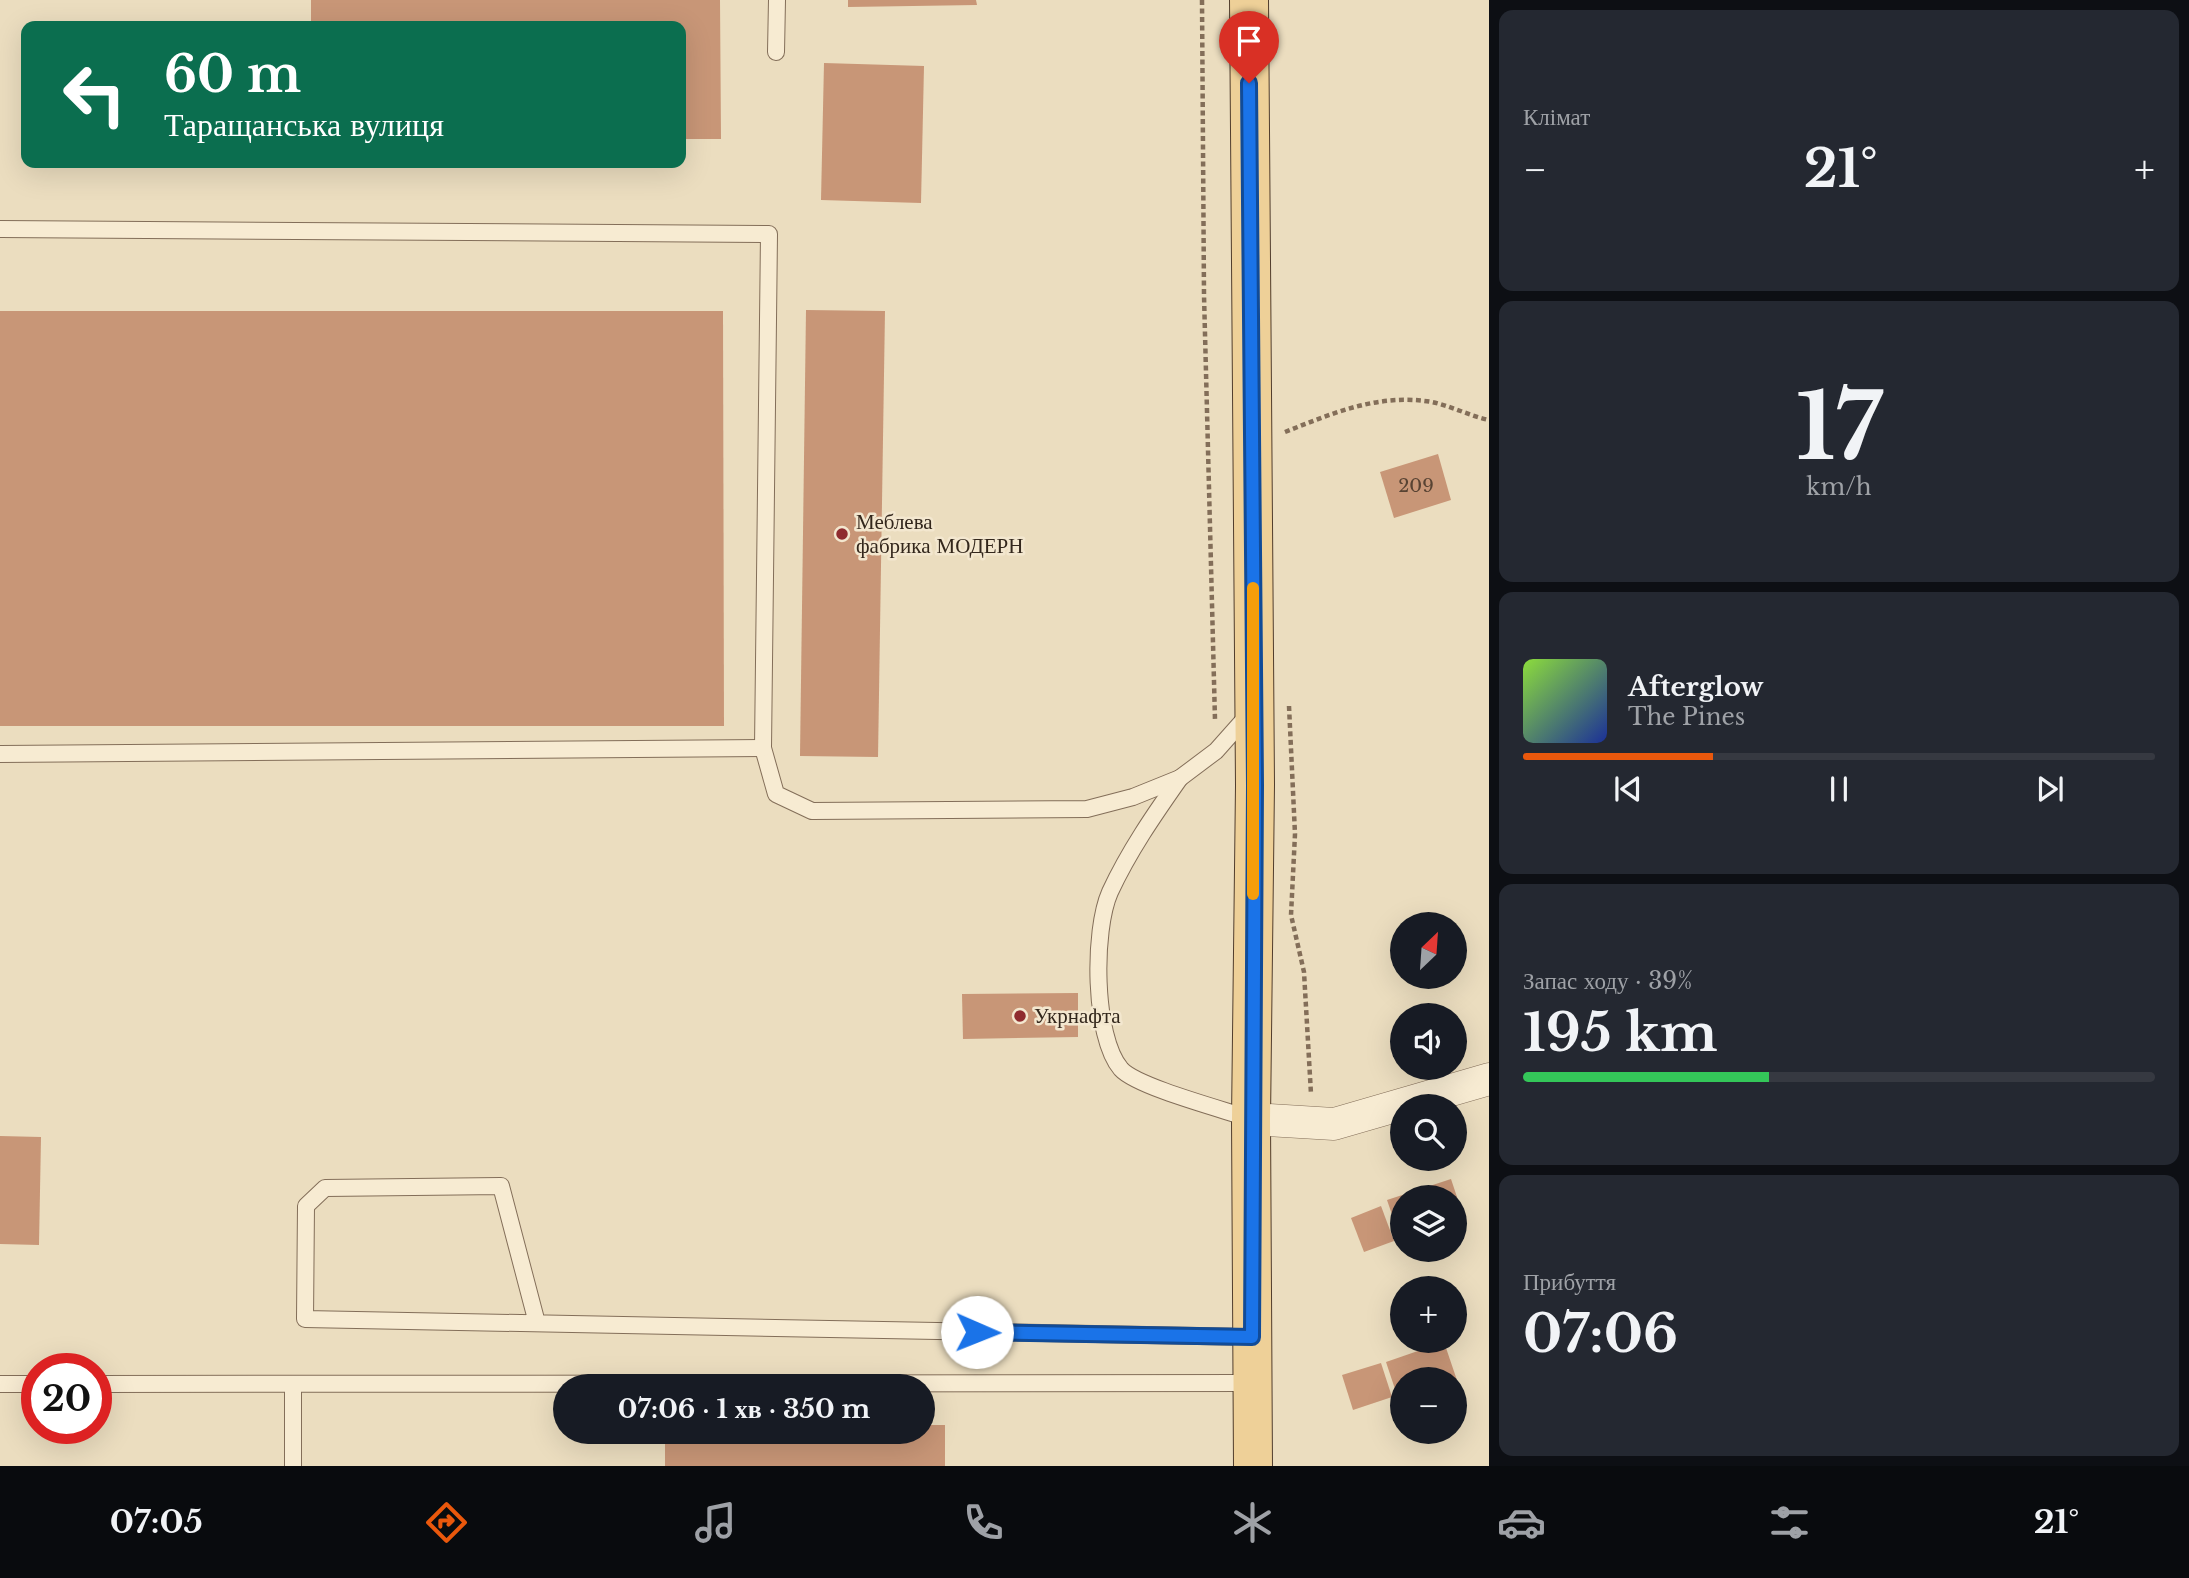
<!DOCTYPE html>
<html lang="uk">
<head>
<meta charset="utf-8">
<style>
  body { margin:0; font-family:"Libre Baskerville",serif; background:#242831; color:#f1f3f6; height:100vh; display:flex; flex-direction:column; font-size:26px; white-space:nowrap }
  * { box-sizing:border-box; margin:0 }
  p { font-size:23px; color:#9ea1a6 }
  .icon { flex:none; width:38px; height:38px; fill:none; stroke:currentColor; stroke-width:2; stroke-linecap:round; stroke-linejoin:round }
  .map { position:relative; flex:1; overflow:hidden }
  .panel { display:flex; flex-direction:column; gap:10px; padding:10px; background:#0d0f14; width:700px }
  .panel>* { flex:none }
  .guide { position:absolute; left:21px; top:21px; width:665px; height:147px; border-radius:14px; box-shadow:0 7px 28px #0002; background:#0b6e4f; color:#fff; overflow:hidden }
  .needle { width:46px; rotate:25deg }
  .tools { position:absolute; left:1390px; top:912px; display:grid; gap:14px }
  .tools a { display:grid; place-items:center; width:77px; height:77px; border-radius:50%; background:#171b24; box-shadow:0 7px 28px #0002; font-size:35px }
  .speed { position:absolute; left:21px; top:1353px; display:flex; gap:14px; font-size:35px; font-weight:700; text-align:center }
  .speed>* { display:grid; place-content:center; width:91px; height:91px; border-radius:50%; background:#171b24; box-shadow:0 7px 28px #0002; line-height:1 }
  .speed .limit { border:10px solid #d22; background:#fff; color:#111 }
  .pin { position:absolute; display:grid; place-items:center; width:60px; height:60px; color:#fff; margin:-72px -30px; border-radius:50% 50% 50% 0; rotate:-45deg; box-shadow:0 0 7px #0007 }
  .pin .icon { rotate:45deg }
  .me { position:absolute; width:77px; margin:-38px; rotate:91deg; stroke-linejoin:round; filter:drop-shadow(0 0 5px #0008) }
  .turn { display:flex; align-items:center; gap:24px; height:147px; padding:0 28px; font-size:32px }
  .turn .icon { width:91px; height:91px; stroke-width:2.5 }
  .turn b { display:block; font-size:49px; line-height:60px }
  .big { font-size:52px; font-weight:700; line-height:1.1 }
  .panel .widget { flex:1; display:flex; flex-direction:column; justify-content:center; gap:10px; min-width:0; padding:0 24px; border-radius:14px; background:#242831 }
  .panel .dial { align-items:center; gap:0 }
  .dial b { font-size:91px; line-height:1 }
  .song { display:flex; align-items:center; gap:21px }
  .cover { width:84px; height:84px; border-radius:10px; background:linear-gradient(135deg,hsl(90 70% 55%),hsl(230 70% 35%)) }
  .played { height:7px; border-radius:4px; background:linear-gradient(90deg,#ea580c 30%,#363941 30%) }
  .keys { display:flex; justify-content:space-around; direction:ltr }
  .heat { display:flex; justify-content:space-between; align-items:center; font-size:38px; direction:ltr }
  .charge { height:10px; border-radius:5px; background:linear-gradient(90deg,#34c759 39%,#363941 0) }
  .trip { position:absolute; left:553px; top:1374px; width:382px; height:70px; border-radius:35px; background:#171b24; box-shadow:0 7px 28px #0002; font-weight:700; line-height:70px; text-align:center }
  .menu { display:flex; height:112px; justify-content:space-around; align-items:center; background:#090b0e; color:#9ea1a6 }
  .menu .icon { width:49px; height:49px }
  .menu .current { color:#ea580c }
  .menu b { font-size:32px; color:#f1f3f6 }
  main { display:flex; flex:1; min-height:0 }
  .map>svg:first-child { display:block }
  .building { fill:#c89677 }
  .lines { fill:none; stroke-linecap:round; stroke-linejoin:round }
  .service-casing { stroke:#836e59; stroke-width:18 }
  .minor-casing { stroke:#836e59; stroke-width:33 }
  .primary-casing { stroke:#513d2d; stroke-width:40 }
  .path { stroke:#836e59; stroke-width:4.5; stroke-dasharray:5 3.5; stroke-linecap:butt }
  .service { stroke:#f7ebd2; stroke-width:16 }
  .minor { stroke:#f7ebd2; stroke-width:32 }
  .primary { stroke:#eed098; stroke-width:38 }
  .route-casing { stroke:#114b97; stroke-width:18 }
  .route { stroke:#1a73e8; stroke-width:12 }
  .slow { stroke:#f59e0b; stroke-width:12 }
  .poi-dot { fill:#8f2c2f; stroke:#f3e7cf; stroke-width:2.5 }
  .labels { text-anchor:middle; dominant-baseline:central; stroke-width:5; stroke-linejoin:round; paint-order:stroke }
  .number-label { font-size:18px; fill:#584333 }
  .poi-label { font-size:21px; fill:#33271c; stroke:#f3e7cf; text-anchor:start }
</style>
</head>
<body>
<main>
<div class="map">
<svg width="1489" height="1466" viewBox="0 0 1489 1466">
  <rect width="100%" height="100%" fill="#ebddbf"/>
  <!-- building -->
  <g class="building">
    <polygon points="311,0 720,0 721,139 681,139 681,26 311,26"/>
    <polygon points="848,0 976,0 977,5 848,7"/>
    <polygon points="824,63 924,66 921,203 821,200"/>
    <polygon points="806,310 885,311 878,757 800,756"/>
    <polygon points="0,311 723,311 724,726 0,726"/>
    <polygon points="1438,454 1451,500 1394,518 1380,472"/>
    <polygon points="1078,993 1078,1037 963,1039 962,994"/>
    <polygon points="0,1136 41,1137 39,1245 0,1244"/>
    <polygon points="1451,1179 1465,1221 1454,1225 1454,1197 1402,1197 1401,1241 1387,1200"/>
    <polygon points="1381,1206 1394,1241 1364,1252 1351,1218"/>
    <polygon points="1444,1342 1462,1395 1454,1398 1454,1379 1402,1379 1401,1407 1386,1362"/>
    <polygon points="1381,1363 1392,1397 1353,1410 1342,1375"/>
    <polygon points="922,1425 945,1425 945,1466 665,1466 665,1432 922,1432"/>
  </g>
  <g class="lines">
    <!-- service casing -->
    <g class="service-casing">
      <g id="service">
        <polyline points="776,52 777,0"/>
        <polyline points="0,229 769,234 763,748 776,794 812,811 1087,809 1133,797 1180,778 1216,751 1248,715"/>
        <polyline points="0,754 763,748"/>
        <path d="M 1180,778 C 1154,815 1129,851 1110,892 C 1093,930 1093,1036 1121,1069 C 1137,1087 1225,1110 1251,1119"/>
        <polyline points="537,1323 501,1186 325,1188 306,1206 305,1319 1252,1337"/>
        <polyline points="0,1384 37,1384"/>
        <polyline points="96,1384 1252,1383"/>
        <polyline points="293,1384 293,1466"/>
      </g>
    </g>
    <!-- minor casing -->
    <g class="minor-casing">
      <polyline id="minor" points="1251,1119 1334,1124 1489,1079"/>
    </g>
    <!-- primary casing -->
    <g class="primary-casing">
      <polyline id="primary" points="1249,0 1255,785 1251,1119 1253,1466"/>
    </g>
    <!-- path -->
    <g class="path">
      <polyline points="1202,0 1204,295 1215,720"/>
      <path d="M 1285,432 C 1333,413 1379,393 1432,402 C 1451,406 1470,416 1489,420"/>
      <polyline points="1289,706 1295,834 1291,915 1304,972 1311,1094"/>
    </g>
    <!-- service -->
    <use href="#service" class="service"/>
    <!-- minor -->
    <use href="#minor" class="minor"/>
    <!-- primary -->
    <use href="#primary" class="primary"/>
  </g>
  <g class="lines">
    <!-- route casing -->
    <g class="route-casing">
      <polyline id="route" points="977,1332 1252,1337 1255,785 1249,83"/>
    </g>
    <!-- route -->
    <use href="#route" class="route"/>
    <!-- slow -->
    <polyline class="slow" points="1253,588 1253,894"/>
  </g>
  <!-- markers -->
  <g class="poi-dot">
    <circle cx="842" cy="534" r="7"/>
    <circle cx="1020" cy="1016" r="7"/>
  </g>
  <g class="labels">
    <!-- number labels -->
    <g class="number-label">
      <text x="1416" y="486">209</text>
    </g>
    <!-- poi labels -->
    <g class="poi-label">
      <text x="856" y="522">Меблева<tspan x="856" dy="24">фабрика МОДЕРН</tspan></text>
      <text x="1034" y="1016">Укрнафта</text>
    </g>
  </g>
</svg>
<div class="tools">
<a><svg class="needle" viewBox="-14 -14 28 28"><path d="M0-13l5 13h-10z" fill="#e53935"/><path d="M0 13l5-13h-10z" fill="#9ea1a6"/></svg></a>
<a><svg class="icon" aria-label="sound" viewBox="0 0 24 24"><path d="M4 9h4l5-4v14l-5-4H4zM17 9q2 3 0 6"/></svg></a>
<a><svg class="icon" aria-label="search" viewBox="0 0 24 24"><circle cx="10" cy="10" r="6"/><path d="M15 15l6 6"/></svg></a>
<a><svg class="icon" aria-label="layers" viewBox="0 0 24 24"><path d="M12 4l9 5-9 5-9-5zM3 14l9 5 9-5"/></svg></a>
<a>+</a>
<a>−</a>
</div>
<div class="speed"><div class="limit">20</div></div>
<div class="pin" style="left:1249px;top:83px;background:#d93025"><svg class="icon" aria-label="arrive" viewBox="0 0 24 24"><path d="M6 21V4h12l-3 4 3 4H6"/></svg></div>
<svg class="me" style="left:977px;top:1332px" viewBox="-20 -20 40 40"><circle r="19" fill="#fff"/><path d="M0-13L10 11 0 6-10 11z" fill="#1a73e8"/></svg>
<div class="trip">07:06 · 1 хв · 350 m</div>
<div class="guide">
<div class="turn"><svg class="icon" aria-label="left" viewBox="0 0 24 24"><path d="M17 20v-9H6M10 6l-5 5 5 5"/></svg><div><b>60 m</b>Таращанська вулиця</div></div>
</div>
</div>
<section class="panel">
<div class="widget"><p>Клімат</p>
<div class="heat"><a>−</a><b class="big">21°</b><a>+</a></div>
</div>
<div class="widget dial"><b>17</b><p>km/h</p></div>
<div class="widget">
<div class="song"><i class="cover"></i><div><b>Afterglow</b><p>The Pines</p></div></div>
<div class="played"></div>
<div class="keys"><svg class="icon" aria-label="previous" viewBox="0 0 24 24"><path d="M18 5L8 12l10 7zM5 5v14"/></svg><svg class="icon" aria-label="pause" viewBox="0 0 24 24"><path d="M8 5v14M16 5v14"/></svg><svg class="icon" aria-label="next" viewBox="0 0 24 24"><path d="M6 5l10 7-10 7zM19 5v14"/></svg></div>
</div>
<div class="widget"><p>Запас ходу · 39%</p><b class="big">195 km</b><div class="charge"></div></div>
<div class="widget"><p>Прибуття</p><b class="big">07:06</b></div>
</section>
</main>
<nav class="menu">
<b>07:05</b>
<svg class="icon current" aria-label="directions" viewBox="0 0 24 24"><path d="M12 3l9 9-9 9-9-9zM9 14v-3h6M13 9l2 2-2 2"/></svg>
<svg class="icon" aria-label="music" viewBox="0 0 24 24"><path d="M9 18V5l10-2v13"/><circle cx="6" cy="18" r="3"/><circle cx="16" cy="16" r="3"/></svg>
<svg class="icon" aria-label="phone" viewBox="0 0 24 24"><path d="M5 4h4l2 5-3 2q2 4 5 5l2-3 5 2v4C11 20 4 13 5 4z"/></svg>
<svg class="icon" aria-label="climate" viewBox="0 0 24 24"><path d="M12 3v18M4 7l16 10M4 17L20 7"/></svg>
<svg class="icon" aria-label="car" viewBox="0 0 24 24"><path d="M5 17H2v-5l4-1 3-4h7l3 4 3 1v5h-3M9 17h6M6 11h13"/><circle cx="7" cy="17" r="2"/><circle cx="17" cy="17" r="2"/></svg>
<svg class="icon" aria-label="filters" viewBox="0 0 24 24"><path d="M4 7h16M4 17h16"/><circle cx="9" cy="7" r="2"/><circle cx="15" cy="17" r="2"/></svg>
<b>21°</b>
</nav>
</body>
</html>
